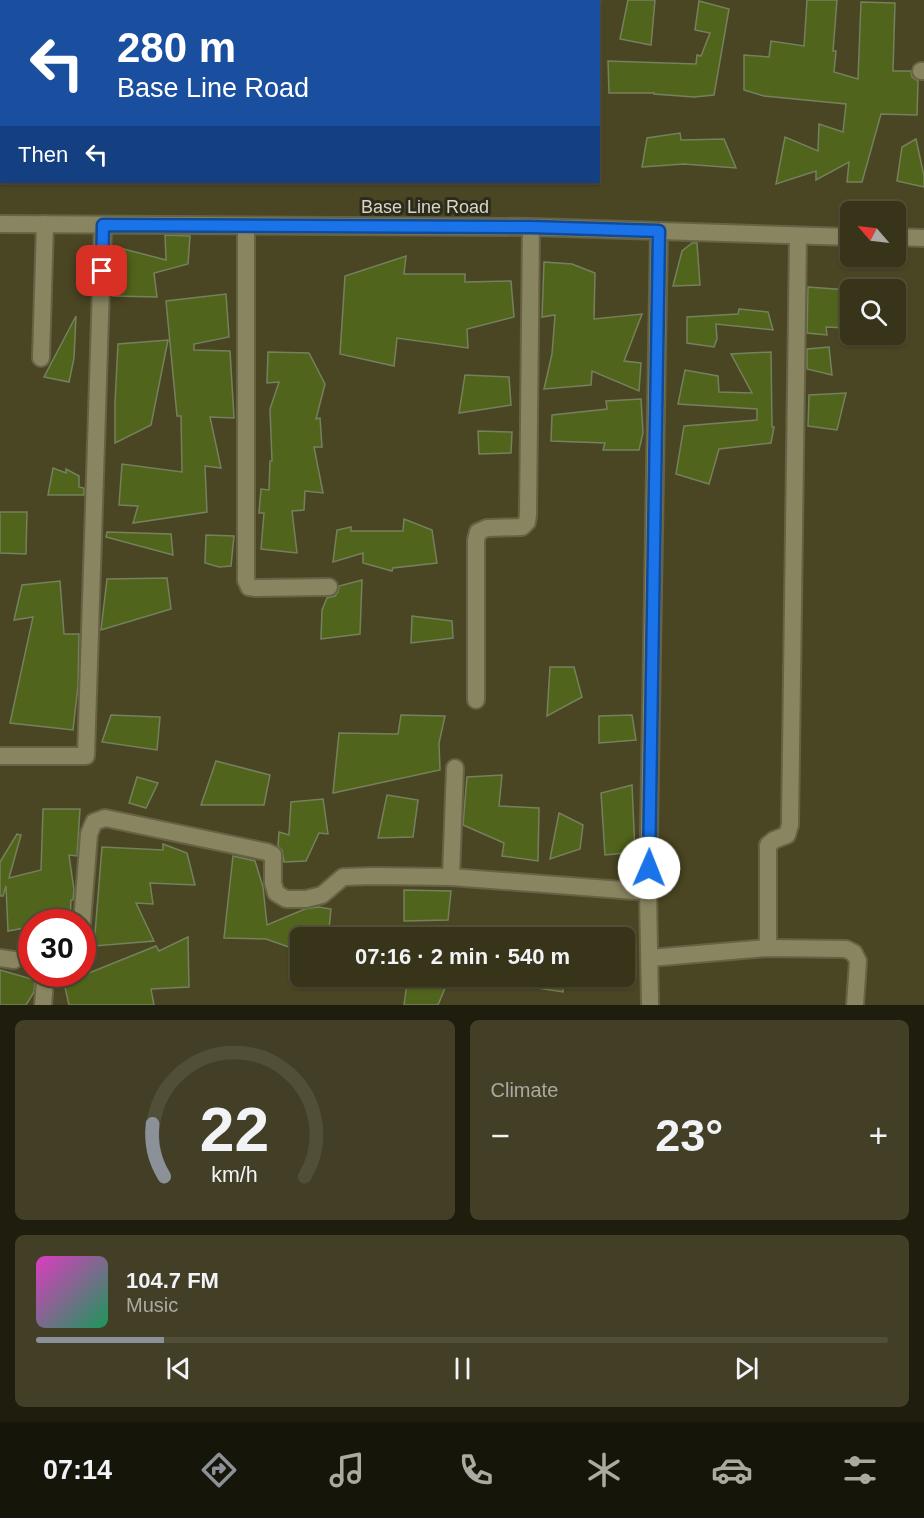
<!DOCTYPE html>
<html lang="en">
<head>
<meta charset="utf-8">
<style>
  body { margin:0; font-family:Helvetica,sans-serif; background:#433f27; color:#f1f3f6; height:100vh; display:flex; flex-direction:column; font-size:22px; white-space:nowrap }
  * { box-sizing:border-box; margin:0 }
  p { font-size:20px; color:#abaaa2 }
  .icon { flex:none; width:33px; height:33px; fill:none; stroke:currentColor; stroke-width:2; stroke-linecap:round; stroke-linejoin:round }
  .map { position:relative; height:1005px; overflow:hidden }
  .drawer { display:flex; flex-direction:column; gap:15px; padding:15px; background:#1f1d0e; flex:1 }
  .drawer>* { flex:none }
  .banner { position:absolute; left:0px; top:0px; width:600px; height:183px; box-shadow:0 2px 4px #0004,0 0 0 2px #524f39; background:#1a4fa0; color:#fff; overflow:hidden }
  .needle { width:39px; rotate:298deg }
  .buttons { position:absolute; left:840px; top:201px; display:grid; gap:12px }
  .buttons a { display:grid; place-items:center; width:66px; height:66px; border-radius:9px; background:#38341a; box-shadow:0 2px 4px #0004,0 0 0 2px #524f39; font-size:30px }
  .speed { position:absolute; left:18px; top:909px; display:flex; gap:12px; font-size:30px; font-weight:700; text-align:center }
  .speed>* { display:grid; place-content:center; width:78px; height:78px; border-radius:50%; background:#38341a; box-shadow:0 2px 4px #0004,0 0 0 2px #524f39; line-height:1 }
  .speed .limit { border:9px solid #d22; background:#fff; color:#111 }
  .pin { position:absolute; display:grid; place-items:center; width:51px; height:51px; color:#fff; margin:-26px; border-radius:12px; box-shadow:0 3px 9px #0006 }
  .me { position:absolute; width:66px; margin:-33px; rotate:1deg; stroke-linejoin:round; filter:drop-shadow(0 0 4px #0008) }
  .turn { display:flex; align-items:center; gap:21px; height:126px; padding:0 18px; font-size:27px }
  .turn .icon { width:78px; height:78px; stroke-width:2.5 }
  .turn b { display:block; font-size:42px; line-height:51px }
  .then { display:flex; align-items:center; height:57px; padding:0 18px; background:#0003; gap:12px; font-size:22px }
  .big { font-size:45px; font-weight:700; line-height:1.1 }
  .drawer .widget { flex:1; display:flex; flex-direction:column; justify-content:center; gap:9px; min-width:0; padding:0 21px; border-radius:9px; background:#433f27 }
  .drawer .dial { align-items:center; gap:0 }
  .dial svg { height:156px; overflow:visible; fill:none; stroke:#524f39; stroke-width:7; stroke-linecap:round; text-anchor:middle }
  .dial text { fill:#f1f3f6; stroke:none }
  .song { display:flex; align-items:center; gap:18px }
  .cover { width:72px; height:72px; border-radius:9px; background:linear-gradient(135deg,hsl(310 70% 55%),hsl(150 70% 35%)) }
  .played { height:6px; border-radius:3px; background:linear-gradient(90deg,#8c9099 15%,#524f39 15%) }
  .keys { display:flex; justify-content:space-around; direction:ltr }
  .heat { display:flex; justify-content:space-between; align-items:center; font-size:33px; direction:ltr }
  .drawer .tiles { flex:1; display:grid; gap:15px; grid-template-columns:1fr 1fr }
  .widget:last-child { grid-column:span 2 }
  .trip { position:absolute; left:290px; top:927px; width:345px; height:60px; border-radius:9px; background:#38341a; box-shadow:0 2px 4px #0004,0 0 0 2px #524f39; font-weight:700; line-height:60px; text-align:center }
  .tab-bar { display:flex; height:96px; justify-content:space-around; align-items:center; background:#16150a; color:#abaaa2 }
  .tab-bar .icon { width:42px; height:42px }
  .tab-bar .selected { color:#8c9099 }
  .tab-bar b { font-size:27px; color:#f1f3f6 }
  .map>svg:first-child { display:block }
  .building { fill:#51641b; stroke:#75805e; stroke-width:1.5 }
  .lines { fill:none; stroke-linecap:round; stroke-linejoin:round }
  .minor-casing { stroke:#666244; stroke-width:20 }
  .minor { stroke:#898560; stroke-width:16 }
  .route-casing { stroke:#114b97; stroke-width:15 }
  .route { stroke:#1a73e8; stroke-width:10 }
  .labels { text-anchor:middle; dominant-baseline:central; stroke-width:6; stroke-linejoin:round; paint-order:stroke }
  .street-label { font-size:18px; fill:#d8d6c3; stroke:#2d2c1c }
</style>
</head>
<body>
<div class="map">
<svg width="924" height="1005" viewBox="0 0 924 1005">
  <rect width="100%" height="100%" fill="#4a4623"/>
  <!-- building -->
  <g class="building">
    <polygon points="628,0 655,0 651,45 620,39"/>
    <polygon points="807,0 837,0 833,51 836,51 834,72 858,79 861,2 895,3 893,71 911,71 912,77 918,81 917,115 881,114 862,182 847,182 849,162 816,180 816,171 776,184 785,137 818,151 819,124 843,132 846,104 764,96 744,90 744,55 769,57 771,41 804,46"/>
    <polygon points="699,1 729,9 714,95 694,97 654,94 654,93 609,93 608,61 696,64 697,55 701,56 710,33 695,30"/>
    <polygon points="680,133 681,140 724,139 736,168 684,164 642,167 647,138"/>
    <polygon points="916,139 924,176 924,187 897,181 902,147"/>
    <polygon points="165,235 190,236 188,264 154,273 157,297 113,296 116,247 166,260"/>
    <polygon points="692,243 697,243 700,285 673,286 682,251"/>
    <polygon points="406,256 404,274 465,274 465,282 511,281 514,317 467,329 468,348 397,338 394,366 340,354 345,276"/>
    <polygon points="544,262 572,264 595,273 594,319 642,314 624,361 641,363 639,391 592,371 591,385 544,389 552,354 555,315 542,317"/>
    <polygon points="808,287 848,290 847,328 826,327 827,335 807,333"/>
    <polygon points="226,294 229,337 194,344 194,350 230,351 234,418 210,417 221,468 205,466 207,512 133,523 138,506 119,505 122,464 182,472 181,416 177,416 166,301"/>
    <polygon points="739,309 768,312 773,330 716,324 717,339 714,347 687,343 687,317 738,314"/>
    <polygon points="76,316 74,358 69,382 44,377"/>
    <polygon points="168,340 151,425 115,443 115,402 118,344"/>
    <polygon points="829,347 832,375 807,369 807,349"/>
    <polygon points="268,352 309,353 325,384 316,419 320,418 322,447 314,447 323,493 305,491 304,510 292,511 297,553 261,549 264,513 259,513 261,489 269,490 270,461 272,461 270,409 279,382 267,383"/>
    <polygon points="771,352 772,427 774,427 771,443 719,449 709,484 676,474 684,426 757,420 757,409 678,404 685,370 718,376 719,392 752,393 731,354"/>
    <polygon points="465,375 509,377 511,405 459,413"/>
    <polygon points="846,393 837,430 808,426 809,395"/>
    <polygon points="641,399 643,433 639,450 603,450 605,443 551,441 552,415 607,409 606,401"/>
    <polygon points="478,431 512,432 511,453 479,454"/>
    <polygon points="53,468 66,473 66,469 79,476 79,487 84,488 84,495 48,495"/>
    <polygon points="0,512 27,512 26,554 0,553"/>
    <polygon points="404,519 432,530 437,563 393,568 392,571 363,563 363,553 333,562 337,530 351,527 351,531 403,531"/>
    <polygon points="107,532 171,534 173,555 106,537"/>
    <polygon points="206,535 234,536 231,566 219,567 205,563"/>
    <polygon points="167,578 171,609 101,630 107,579"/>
    <polygon points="362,580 360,634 321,639 322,610 327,598 335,596 338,592 339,586"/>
    <polygon points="60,581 64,634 79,634 78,686 73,730 10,723 33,617 14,620 22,585"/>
    <polygon points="412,616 452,621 453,638 411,643"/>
    <polygon points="550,667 574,667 582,697 547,716"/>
    <polygon points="111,715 160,717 157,750 102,742"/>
    <polygon points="401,715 445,716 439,743 440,770 333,793 339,733 398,734"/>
    <polygon points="632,715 636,740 599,743 599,716"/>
    <polygon points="216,761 270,775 264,805 201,805"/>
    <polygon points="502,775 499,806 539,808 538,861 502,856 504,843 463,825 467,777"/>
    <polygon points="137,777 158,783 146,808 129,803"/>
    <polygon points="632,785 635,852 605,855 601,793"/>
    <polygon points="387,795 418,800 413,837 378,838"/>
    <polygon points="323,799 328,834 319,833 306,861 284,862 282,850 278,846 279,832 289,835 291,802"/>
    <polygon points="43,809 80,809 77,856 69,855 74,890 73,900 71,900 70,922 30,922 30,927 8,931 6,886 3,896 0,896 0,862 17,834 21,835 9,878 41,870"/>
    <polygon points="559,813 583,825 580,849 550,859"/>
    <polygon points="163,844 187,853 195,885 150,883 153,904 136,903 154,941 94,946 102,847 163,850"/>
    <polygon points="233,856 255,861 263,887 267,925 305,909 319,907 331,909 328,938 300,938 300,951 266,939 224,938"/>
    <polygon points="404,890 451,891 448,920 404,921"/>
    <polygon points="188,937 189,987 151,989 154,1005 69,1005 64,983 156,946 159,951"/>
    <polygon points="0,970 35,980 34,992 26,1005 0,1005"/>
    <polygon points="408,976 450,976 438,1005 404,1005"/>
    <polygon points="512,976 563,976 563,992 511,984"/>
  </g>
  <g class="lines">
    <!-- minor casing -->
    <g class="minor-casing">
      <g id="minor">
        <polyline points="542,2 543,0"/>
        <polyline points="0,46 2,46"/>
        <polyline points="921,71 924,71"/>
        <polyline points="0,224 531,227 850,237"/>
        <polyline points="246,226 246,580 249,587 256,588 329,587"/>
        <polyline points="896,237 924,238"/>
        <polyline points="41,358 45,224"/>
        <polyline points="476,700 476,540 478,532 487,528 522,527 527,522 528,515 531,227"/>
        <polyline points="0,756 86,756 103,225"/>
        <polyline points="451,877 455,768"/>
        <polyline points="82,923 89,834 94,822 105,818 267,852 273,855 273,883 276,893 286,899 306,899 322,895 343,877 373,876 451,877 648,892"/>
        <polyline points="768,948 768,845 774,840 787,835 790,825 798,236"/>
        <polyline points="0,958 14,960"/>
        <polyline points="650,958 768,948 846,949 854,953 858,961 855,1005"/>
        <polyline points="43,1005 45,981 48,974"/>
        <polyline points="650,1005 648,892 659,231"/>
      </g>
    </g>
    <!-- minor -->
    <use href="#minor" class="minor"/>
  </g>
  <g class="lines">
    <!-- route casing -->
    <g class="route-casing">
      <polyline id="route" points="102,271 103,225 531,227 659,231 649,868"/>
    </g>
    <!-- route -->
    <use href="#route" class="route"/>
  </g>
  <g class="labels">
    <!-- street labels -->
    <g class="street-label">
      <text x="425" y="207">Base Line Road</text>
    </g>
  </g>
</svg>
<div class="buttons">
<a><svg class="needle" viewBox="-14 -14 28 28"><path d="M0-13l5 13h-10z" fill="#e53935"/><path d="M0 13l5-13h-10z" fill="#abaaa2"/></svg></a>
<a><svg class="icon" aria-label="search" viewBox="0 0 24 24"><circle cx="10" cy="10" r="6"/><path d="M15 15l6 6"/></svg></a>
</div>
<div class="speed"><div class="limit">30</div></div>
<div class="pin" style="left:102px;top:271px;background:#d93025"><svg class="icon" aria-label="arrive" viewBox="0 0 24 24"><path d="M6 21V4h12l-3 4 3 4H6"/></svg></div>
<svg class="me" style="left:649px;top:868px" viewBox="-20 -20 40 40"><circle r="19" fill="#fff"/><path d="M0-13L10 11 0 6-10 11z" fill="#1a73e8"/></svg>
<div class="trip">07:16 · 2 min · 540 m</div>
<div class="banner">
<div class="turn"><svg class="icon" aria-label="left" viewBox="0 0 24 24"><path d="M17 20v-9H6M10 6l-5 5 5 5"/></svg><div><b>280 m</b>Base Line Road</div></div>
<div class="then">Then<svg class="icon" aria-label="left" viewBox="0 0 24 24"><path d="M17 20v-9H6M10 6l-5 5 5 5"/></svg></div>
</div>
</div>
<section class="drawer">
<div class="tiles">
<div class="widget dial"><svg viewBox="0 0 100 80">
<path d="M14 69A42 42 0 1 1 86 69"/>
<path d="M14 69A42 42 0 0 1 8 42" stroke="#8c9099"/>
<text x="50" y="56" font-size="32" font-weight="700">22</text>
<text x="50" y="72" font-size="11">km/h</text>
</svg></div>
<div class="widget"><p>Climate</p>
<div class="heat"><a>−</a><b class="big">23°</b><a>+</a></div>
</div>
<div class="widget">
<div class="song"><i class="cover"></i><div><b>104.7 FM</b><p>Music</p></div></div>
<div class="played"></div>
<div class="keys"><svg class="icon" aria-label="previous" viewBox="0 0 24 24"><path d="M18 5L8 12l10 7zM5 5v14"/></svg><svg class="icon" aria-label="pause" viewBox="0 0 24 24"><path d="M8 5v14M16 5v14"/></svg><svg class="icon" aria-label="next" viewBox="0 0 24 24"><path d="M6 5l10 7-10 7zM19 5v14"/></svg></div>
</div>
</div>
</section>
<nav class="tab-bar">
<b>07:14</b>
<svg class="icon selected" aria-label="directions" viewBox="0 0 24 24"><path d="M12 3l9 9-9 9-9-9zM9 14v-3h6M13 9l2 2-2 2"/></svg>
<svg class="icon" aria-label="music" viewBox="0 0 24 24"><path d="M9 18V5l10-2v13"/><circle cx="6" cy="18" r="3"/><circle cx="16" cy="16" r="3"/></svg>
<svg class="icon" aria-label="phone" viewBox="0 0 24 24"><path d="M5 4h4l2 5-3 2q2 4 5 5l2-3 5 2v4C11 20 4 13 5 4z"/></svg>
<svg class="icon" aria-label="climate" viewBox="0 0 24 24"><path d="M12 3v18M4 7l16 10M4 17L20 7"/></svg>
<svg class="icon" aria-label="car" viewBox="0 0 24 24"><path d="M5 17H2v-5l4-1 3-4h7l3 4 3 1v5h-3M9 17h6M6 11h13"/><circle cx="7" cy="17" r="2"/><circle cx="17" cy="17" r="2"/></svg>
<svg class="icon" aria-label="filters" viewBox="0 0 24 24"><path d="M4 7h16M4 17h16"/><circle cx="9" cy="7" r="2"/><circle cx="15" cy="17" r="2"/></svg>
</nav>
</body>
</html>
